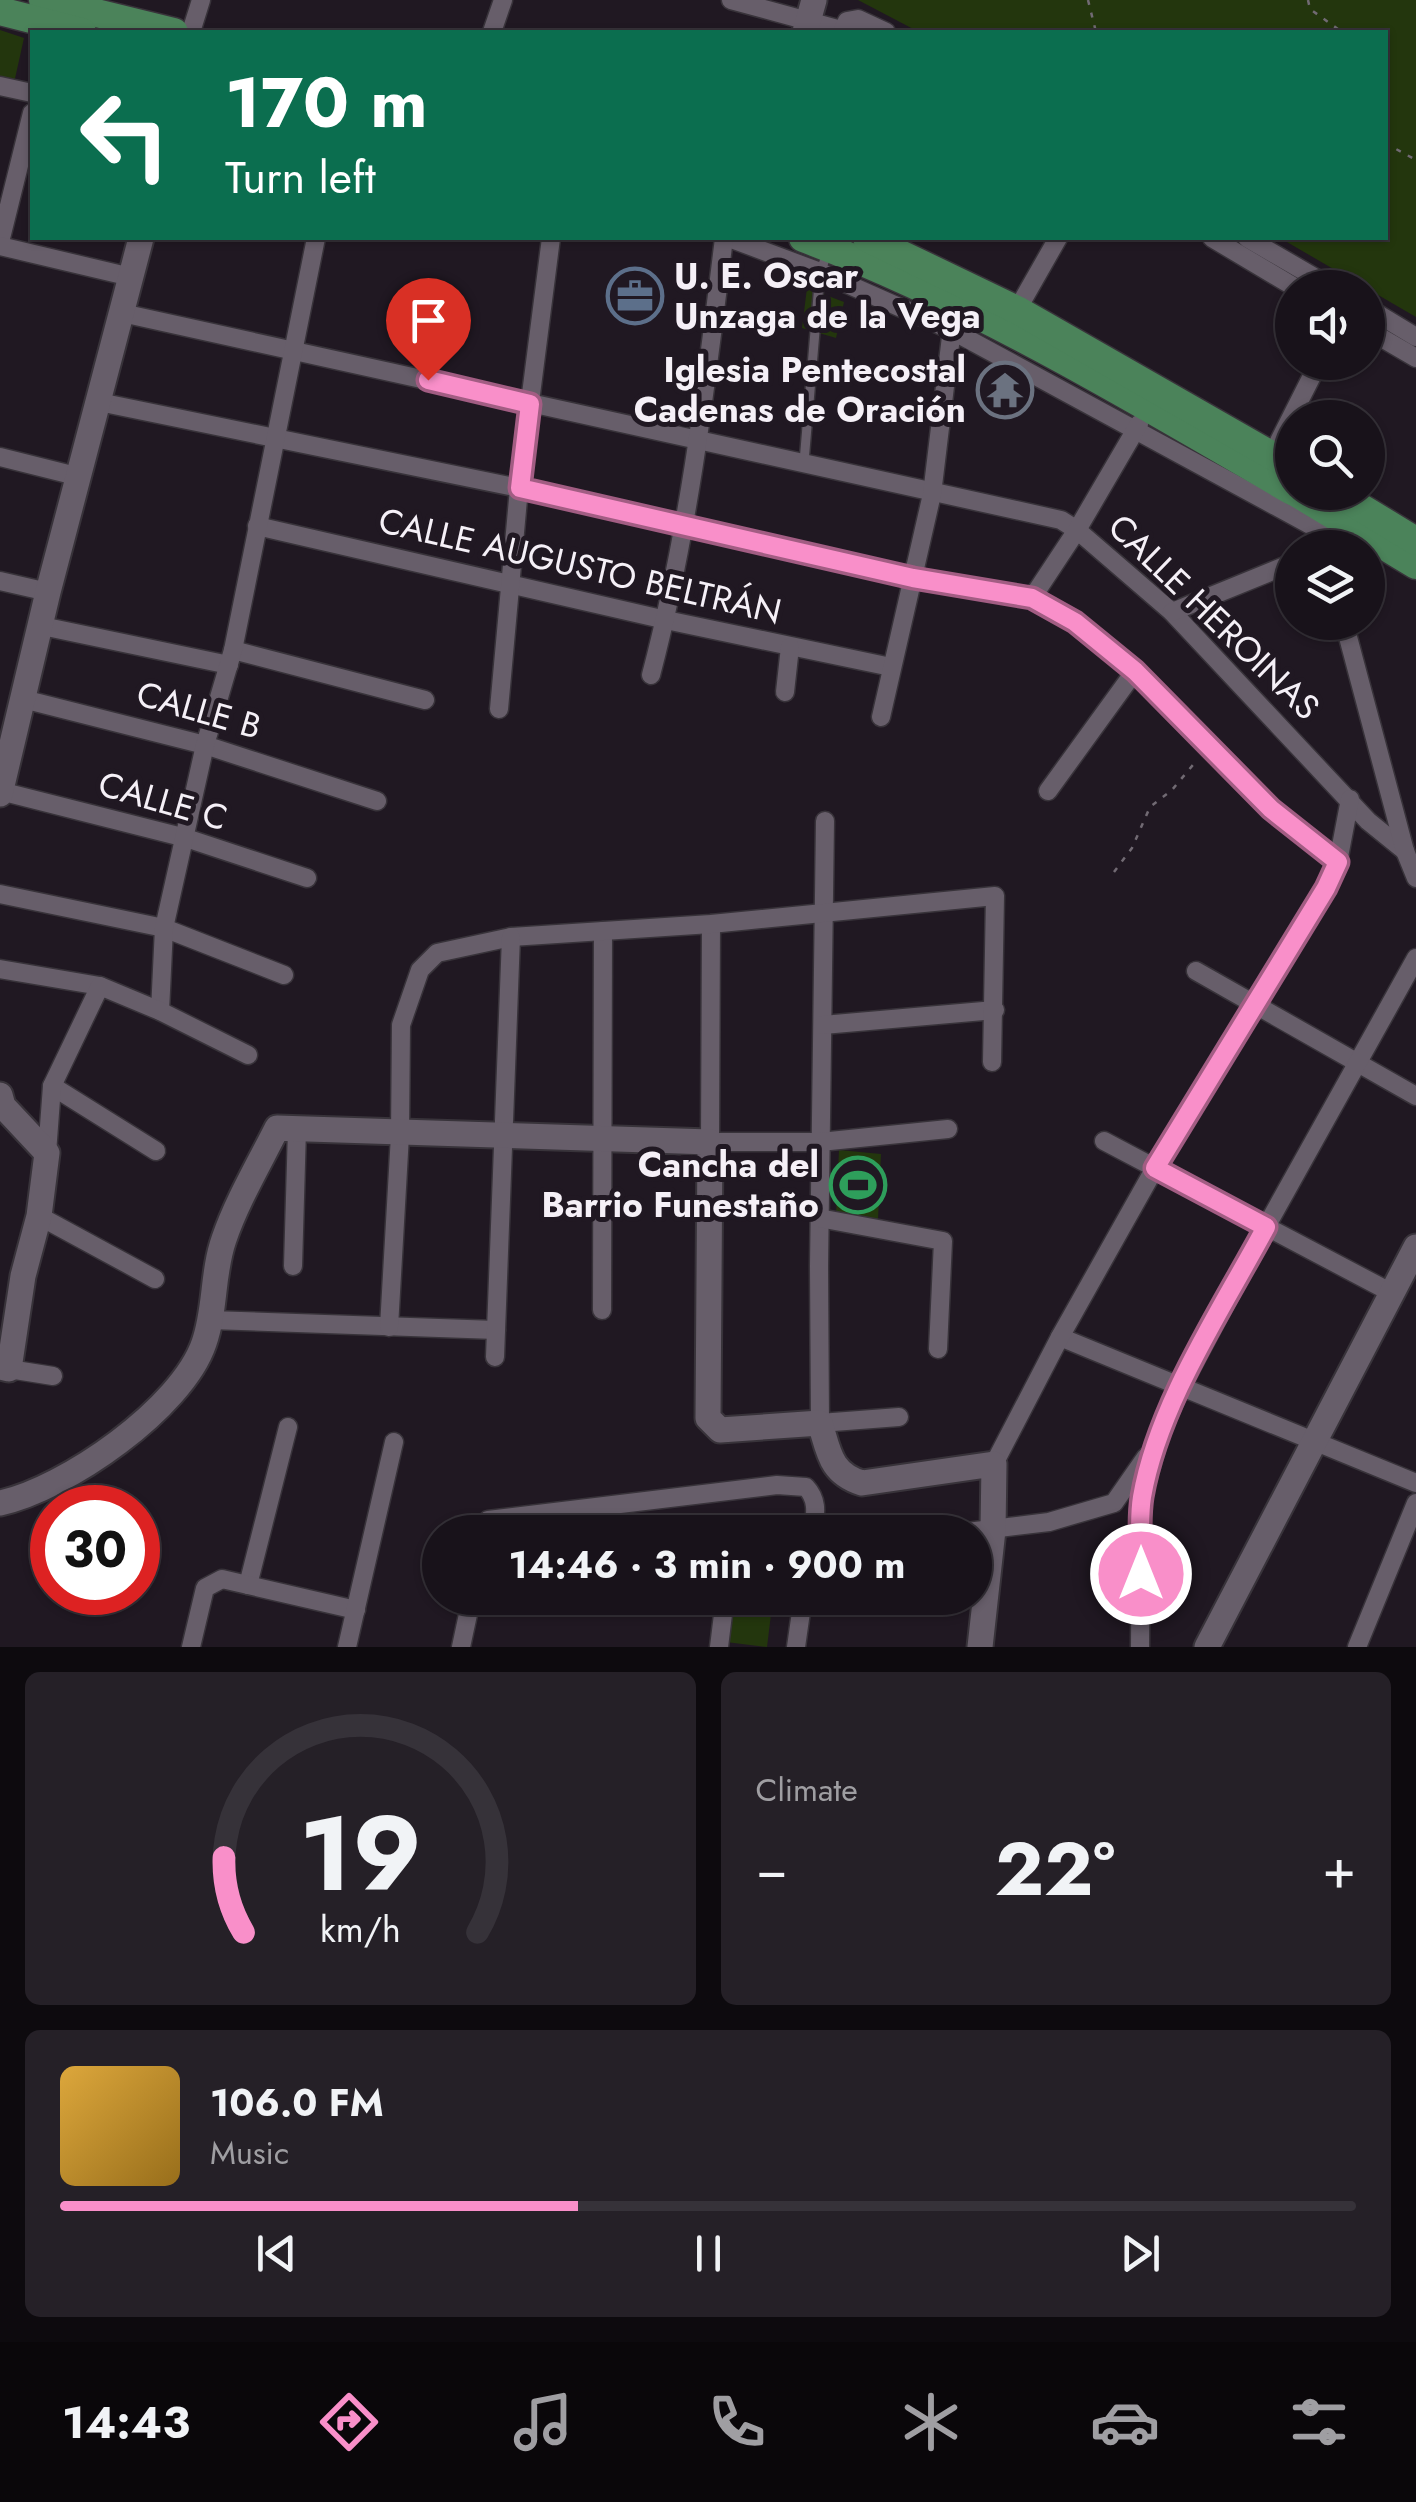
<!DOCTYPE html>
<html lang="en">
<head>
<meta charset="utf-8">
<style>
  body { margin:0; font-family:Jost,sans-serif; background:#252027; color:#f1f3f6; height:100vh; display:flex; flex-direction:column; font-size:38px; white-space:nowrap }
  * { box-sizing:border-box; margin:0 }
  p { font-size:32px; color:#9f9ea2 }
  .icon { flex:none; width:55px; height:55px; fill:none; stroke:currentColor; stroke-width:2; stroke-linecap:round; stroke-linejoin:round }
  .map { position:relative; height:1647px; overflow:hidden }
  .sheet { display:flex; flex-direction:column; gap:25px; padding:25px; background:#0d0a0e; flex:1 }
  .sheet>* { flex:none }
  .top-card { position:absolute; left:30px; top:30px; width:1358px; height:210px; border-radius:0px; box-shadow:0 2px 8px #0004,0 0 0 2px #363239; background:#0b6e4f; color:#fff; overflow:hidden }
  .controls { position:absolute; left:1275px; top:270px; display:grid; gap:20px }
  .controls a { display:grid; place-items:center; width:110px; height:110px; border-radius:50%; background:#18121a; box-shadow:0 2px 8px #0004,0 0 0 2px #363239; font-size:50px }
  .speed { position:absolute; left:30px; top:1485px; display:flex; gap:20px; font-size:50px; font-weight:700; text-align:center }
  .speed>* { display:grid; place-content:center; width:130px; height:130px; border-radius:50%; background:#18121a; box-shadow:0 2px 8px #0004,0 0 0 2px #363239; line-height:1 }
  .speed .limit { border:15px solid #d22; background:#fff; color:#111 }
  .pin { position:absolute; display:grid; place-items:center; width:85px; height:85px; color:#fff; margin:-102px -42px; border-radius:50% 50% 50% 0; rotate:-45deg; box-shadow:0 0 10px #0007 }
  .pin .icon { rotate:45deg }
  .me { position:absolute; width:110px; margin:-55px; rotate:0deg; stroke-linejoin:round; filter:drop-shadow(0 0 8px #0008) }
  .turn { display:flex; align-items:center; gap:35px; height:210px; padding:0 30px; font-size:45px }
  .turn .icon { width:130px; height:130px; stroke-width:2.5 }
  .turn b { display:block; font-size:70px; line-height:85px }
  .big { font-size:75px; font-weight:700; line-height:1.1 }
  .sheet .card { flex:1; display:flex; flex-direction:column; justify-content:center; gap:15px; min-width:0; padding:0 35px; border-radius:15px; background:#252027 }
  .sheet .dial { align-items:center; gap:0 }
  .dial svg { height:260px; overflow:visible; fill:none; stroke:#363239; stroke-width:7; stroke-linecap:round; text-anchor:middle }
  .dial text { fill:#f1f3f6; stroke:none }
  .song { display:flex; align-items:center; gap:30px }
  .cover { width:120px; height:120px; border-radius:15px; background:linear-gradient(135deg,hsl(40 70% 55%),hsl(40 70% 35%)) }
  .played { height:10px; border-radius:5px; background:linear-gradient(90deg,#f98fc9 40%,#363239 40%) }
  .keys { display:flex; justify-content:space-around; direction:ltr }
  .heat { display:flex; justify-content:space-between; align-items:center; font-size:55px; direction:ltr }
  .sheet .tiles { flex:1; display:grid; gap:25px; grid-template-columns:1fr 1fr }
  .card:last-child { grid-column:span 2 }
  .trip { position:absolute; left:422px; top:1515px; width:570px; height:100px; border-radius:50px; background:#18121a; box-shadow:0 2px 8px #0004,0 0 0 2px #363239; font-weight:700; line-height:100px; text-align:center }
  .dock { display:flex; height:160px; justify-content:space-around; align-items:center; background:#0a070a; color:#9f9ea2 }
  .dock .icon { width:70px; height:70px }
  .dock .on { color:#f98fc9 }
  .dock b { font-size:45px; color:#f1f3f6 }
  .map>svg:first-child { display:block }
  .green { fill:#23360d }
  .lines { fill:none; stroke-linecap:round; stroke-linejoin:round }
  .lane-casing { stroke:#38333a; stroke-width:12 }
  .street-casing { stroke:#38333a; stroke-width:21 }
  .secondary-casing { stroke:#38333a; stroke-width:29 }
  .primary-casing { stroke:#38333a; stroke-width:31 }
  .path { stroke:#716a73; stroke-width:2.5; stroke-dasharray:5 8; stroke-linecap:butt }
  .lane { stroke:#675e6a; stroke-width:9 }
  .street { stroke:#675e6a; stroke-width:18 }
  .secondary { stroke:#675e6a; stroke-width:25 }
  .primary { stroke:#4b835a; stroke-width:28 }
  .route-casing { stroke:#a25d83; stroke-width:25 }
  .route { stroke:#f98fc9; stroke-width:18 }
  .labels { text-anchor:middle; dominant-baseline:central; stroke-width:10; stroke-linejoin:round; paint-order:stroke }
  .poi-label { font-size:35px; font-weight:bold; fill:#f5f0f7; stroke:#201822; text-anchor:end }
  .street-label { font-size:35px; fill:#f5f0f7; stroke:#201822 }
</style>
</head>
<body>
<div class="map">
<svg width="1416" height="1647" viewBox="0 0 1416 1647">
  <rect width="100%" height="100%" fill="#201822"/>
  <!-- green -->
  <g class="green">
    <polygon points="858,0 1416,0 1416,317 1280,238 1385,238 1385,32 919,32"/>
    <polygon points="0,30 24,38 14,83 0,84"/>
    <polygon points="807,288 844,302 836,338 802,328"/>
    <polygon points="839,1150 881,1154 878,1219 836,1216"/>
    <polygon points="732,1598 773,1598 767,1647 726,1642"/>
  </g>
  <g class="lines">
    <!-- lane casing -->
    <g class="lane-casing">
      <polyline id="lane" points="804,462 820,272 828,252"/>
    </g>
    <!-- street casing -->
    <g class="street-casing">
      <g id="street">
        <polyline points="731,0 841,30"/>
        <polyline points="191,32 201,0"/>
        <polyline points="492,32 503,0"/>
        <polyline points="842,32 847,21 858,19 886,32"/>
        <polyline points="0,86 32,93"/>
        <polyline points="729,238 820,272 951,330 1327,534"/>
        <polyline points="1212,238 1296,288"/>
        <polyline points="1247,238 1333,288"/>
        <polyline points="0,242 32,113"/>
        <polyline points="0,246 131,277"/>
        <polyline points="1368,308 1416,337"/>
        <polyline points="1017,310 1058,238"/>
        <polyline points="122,313 1061,520 1077,530 1172,612 1368,821 1405,851"/>
        <polyline points="1368,330 1416,358"/>
        <polyline points="99,402 519,488 913,577 1032,598 1075,622 1135,671 1271,809 1338,862"/>
        <polyline points="0,457 80,477"/>
        <polyline points="1267,465 1319,362"/>
        <polyline points="257,526 666,620 891,667"/>
        <polyline points="0,581 48,592"/>
        <polyline points="1032,598 1077,530 1139,424"/>
        <polyline points="1172,612 1292,563"/>
        <polyline points="1344,622 1405,851 1416,878"/>
        <polyline points="42,626 229,665"/>
        <polyline points="233,650 425,700"/>
        <path d="M 651,675 C 689,531 706,385 724,238"/>
        <polyline points="785,692 790,647"/>
        <polyline points="23,699 205,745 377,801"/>
        <polyline points="499,709 519,488 551,238"/>
        <polyline points="881,717 932,494 953,320"/>
        <polyline points="0,791 186,838 307,878"/>
        <polyline points="1048,791 1135,671"/>
        <polyline points="825,821 819,1266 820,1423 899,1417"/>
        <polyline points="0,894 164,928 284,975"/>
        <polyline points="711,924 710,1142 820,1142 948,1129"/>
        <polyline points="0,969 100,986"/>
        <polyline points="1196,971 1416,1096"/>
        <polyline points="160,1011 164,928 205,745 233,650 316,238"/>
        <polyline points="823,1025 995,1010"/>
        <polyline points="52,1086 156,1151"/>
        <polyline points="1104,1141 1392,1293"/>
        <polyline points="47,1153 52,1086 100,986 160,1011 248,1055"/>
        <polyline points="39,1216 155,1279"/>
        <polyline points="819,1218 943,1241 938,1349"/>
        <polyline points="293,1266 297,1129"/>
        <polyline points="602,1310 603,931"/>
        <polyline points="210,1320 496,1330"/>
        <polyline points="389,1327 400,1135 401,1025 420,970 437,953 511,937 711,924 995,896 992,1062"/>
        <polyline points="1060,1337 1416,1483"/>
        <polyline points="495,1357 511,937"/>
        <polyline points="9,1369 53,1376"/>
        <polyline points="994,1464 1060,1337 1155,1168 1326,888 1338,862 1350,799"/>
        <path d="M 488,1520 L 777,1485 L 806,1487 C 819,1501 815,1515 813,1532"/>
        <polyline points="967,1532 1049,1522 1114,1503 1146,1457"/>
        <polyline points="248,1585 288,1427"/>
        <polyline points="191,1647 205,1588 222,1579 356,1610"/>
        <polyline points="347,1647 394,1442"/>
        <polyline points="461,1647 470,1605 477,1598"/>
        <polyline points="719,1647 725,1598"/>
        <polyline points="796,1647 803,1598"/>
        <polyline points="1140,1647 1141,1501 1161,1432 1181,1387 1266,1227 1416,958"/>
        <polyline points="1357,1647 1416,1503"/>
      </g>
    </g>
    <!-- secondary casing -->
    <g class="secondary-casing">
      <g id="secondary">
        <polyline points="805,32 814,0"/>
        <polyline points="0,794 48,592 141,238"/>
        <polyline points="0,1095 3,1106 47,1153 39,1216 23,1276 9,1369 0,1367"/>
        <path d="M 0,1503 C 66,1489 182,1408 204,1343 C 216,1309 212,1273 224,1239 C 237,1201 259,1164 277,1128 L 710,1142 L 708,1418 L 720,1430 L 820,1423 C 829,1452 830,1473 862,1483 L 994,1464 L 993,1530 L 980,1647"/>
        <polyline points="1207,1647 1416,1247"/>
      </g>
    </g>
    <!-- primary casing -->
    <g class="primary-casing">
      <g id="primary">
        <polyline points="43,0 174,32"/>
        <polyline points="0,11 82,32"/>
        <path d="M 803,238 C 975,303 1134,399 1292,491"/>
        <polyline points="867,238 1017,310 1292,467"/>
        <polyline points="1295,492 1416,565"/>
        <polyline points="1335,492 1416,541"/>
      </g>
    </g>
    <!-- path -->
    <g class="path">
      <polyline points="1088,0 1096,32"/>
      <polyline points="1308,0 1310,9 1342,32"/>
      <polyline points="1385,143 1416,160"/>
      <polyline points="1114,872 1132,848 1150,807 1172,790 1197,760"/>
    </g>
    <!-- lane -->
    <use href="#lane" class="lane"/>
    <!-- street -->
    <use href="#street" class="street"/>
    <!-- secondary -->
    <use href="#secondary" class="secondary"/>
    <!-- primary -->
    <use href="#primary" class="primary"/>
  </g>
  <g class="lines">
    <!-- route casing -->
    <g class="route-casing">
      <path id="route" d="M 428,380 L 530,404 L 520,488 L 913,578 L 1032,598 L 1075,622 L 1135,671 L 1271,809 L 1338,862 L 1326,888 L 1155,1168 L 1266,1227 C 1222,1309 1158,1404 1142,1497 C 1138,1522 1141,1549 1141,1574"/>
    </g>
    <!-- route -->
    <use href="#route" class="route"/>
  </g>
  <!-- icons -->
  <defs>
    <g id="office-ring" transform="scale(2.875)"><circle r="9.5" fill="#201822" stroke="#5c6f8a" stroke-width="1.5"/><path d="M-6-3h4V-5.5h4V-3h4V5H-6ZM-1-4.5V-3h2v-1.5ZM-6 0V1H6V0Z" fill="#5c6f8a"/></g>
    <g id="temple-ring" transform="scale(2.875)"><circle r="9.5" fill="#201822" stroke="#6b7280" stroke-width="1.5"/><path d="M0-6L5-2H3V0L6.5 2.5H4V6H1.5V3h-3V6H-4V2.5H-6.5L-3 0V-2H-5Z" fill="#6b7280"/></g>
    <g id="stadium-ring" transform="scale(2.875)"><circle r="9.5" fill="#201822" stroke="#2e9e5b" stroke-width="1.5"/><path d="M0-5a6.5 5 0 1 0 0 10a6.5 5 0 1 0 0-10ZM-3.5-1.8h7v3.6h-7Z" fill="#2e9e5b"/></g>
  </defs>
  <g fill-rule="evenodd">
    <use href="#office-ring" x="635" y="296"/>
    <use href="#temple-ring" x="1005" y="390"/>
    <use href="#stadium-ring" x="858" y="1185"/>
  </g>
  <g class="labels">
    <!-- poi labels -->
    <g class="poi-label">
      <text x="674" y="276" text-anchor="start">U. E. Oscar<tspan x="674" dy="40">Unzaga de la Vega</tspan></text>
      <text x="966" y="370">Iglesia Pentecostal<tspan x="966" dy="40">Cadenas de Oración</tspan></text>
      <text x="819" y="1165">Cancha del<tspan x="819" dy="40">Barrio Funestaño</tspan></text>
    </g>
    <!-- street labels -->
    <g class="street-label">
      <text transform="translate(580 566) rotate(13)">CALLE AUGUSTO BELTRÁN</text>
      <text transform="translate(1214 617) rotate(44)">CALLE HEROINAS</text>
      <text transform="translate(199 710) rotate(16)">CALLE B</text>
      <text transform="translate(163 801) rotate(16)">CALLE C</text>
    </g>
  </g>
</svg>
<div class="controls">
<a><svg class="icon" aria-label="sound" viewBox="0 0 24 24"><path d="M4 9h4l5-4v14l-5-4H4zM17 9q2 3 0 6"/></svg></a>
<a><svg class="icon" aria-label="search" viewBox="0 0 24 24"><circle cx="10" cy="10" r="6"/><path d="M15 15l6 6"/></svg></a>
<a><svg class="icon" aria-label="layers" viewBox="0 0 24 24"><path d="M12 4l9 5-9 5-9-5zM3 14l9 5 9-5"/></svg></a>
</div>
<div class="speed"><div class="limit">30</div></div>
<div class="pin" style="left:428px;top:380px;background:#d93025"><svg class="icon" aria-label="arrive" viewBox="0 0 24 24"><path d="M6 21V4h12l-3 4 3 4H6"/></svg></div>
<svg class="me" style="left:1141px;top:1574px" viewBox="-20 -20 40 40"><circle r="17" fill="#f98fc9" stroke="#fff" stroke-width="3"/><path d="M0-11L8 9 0 5-8 9z" fill="#fff"/></svg>
<div class="trip">14:46 · 3 min · 900 m</div>
<div class="top-card">
<div class="turn"><svg class="icon" aria-label="left" viewBox="0 0 24 24"><path d="M17 20v-9H6M10 6l-5 5 5 5"/></svg><div><b>170 m</b>Turn left</div></div>
</div>
</div>
<section class="sheet">
<div class="tiles">
<div class="card dial"><svg viewBox="0 0 100 80">
<path d="M14 69A42 42 0 1 1 86 69"/>
<path d="M14 69A42 42 0 0 1 8 46" stroke="#f98fc9"/>
<text x="50" y="56" font-size="32" font-weight="700">19</text>
<text x="50" y="72" font-size="11">km/h</text>
</svg></div>
<div class="card"><p>Climate</p>
<div class="heat"><a>−</a><b class="big">22°</b><a>+</a></div>
</div>
<div class="card">
<div class="song"><i class="cover"></i><div><b>106.0 FM</b><p>Music</p></div></div>
<div class="played"></div>
<div class="keys"><svg class="icon" aria-label="previous" viewBox="0 0 24 24"><path d="M18 5L8 12l10 7zM5 5v14"/></svg><svg class="icon" aria-label="pause" viewBox="0 0 24 24"><path d="M8 5v14M16 5v14"/></svg><svg class="icon" aria-label="next" viewBox="0 0 24 24"><path d="M6 5l10 7-10 7zM19 5v14"/></svg></div>
</div>
</div>
</section>
<nav class="dock">
<b>14:43</b>
<svg class="icon on" aria-label="directions" viewBox="0 0 24 24"><path d="M12 3l9 9-9 9-9-9zM9 14v-3h6M13 9l2 2-2 2"/></svg>
<svg class="icon" aria-label="music" viewBox="0 0 24 24"><path d="M9 18V5l10-2v13"/><circle cx="6" cy="18" r="3"/><circle cx="16" cy="16" r="3"/></svg>
<svg class="icon" aria-label="phone" viewBox="0 0 24 24"><path d="M5 4h4l2 5-3 2q2 4 5 5l2-3 5 2v4C11 20 4 13 5 4z"/></svg>
<svg class="icon" aria-label="climate" viewBox="0 0 24 24"><path d="M12 3v18M4 7l16 10M4 17L20 7"/></svg>
<svg class="icon" aria-label="car" viewBox="0 0 24 24"><path d="M5 17H2v-5l4-1 3-4h7l3 4 3 1v5h-3M9 17h6M6 11h13"/><circle cx="7" cy="17" r="2"/><circle cx="17" cy="17" r="2"/></svg>
<svg class="icon" aria-label="filters" viewBox="0 0 24 24"><path d="M4 7h16M4 17h16"/><circle cx="9" cy="7" r="2"/><circle cx="15" cy="17" r="2"/></svg>
</nav>
</body>
</html>
